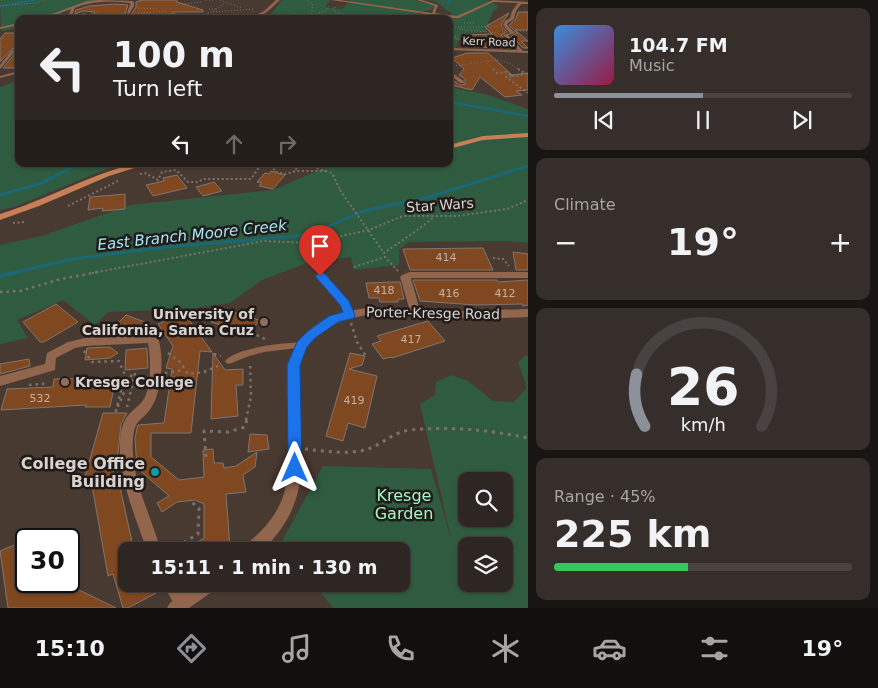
<!DOCTYPE html>
<html lang="en">
<head>
<meta charset="utf-8">
<style>
  body { margin:0; font-family:"DejaVu Sans",sans-serif; background:#352e2a; color:#f1f3f6; height:100vh; display:flex; flex-direction:column; font-size:19px; white-space:nowrap }
  * { box-sizing:border-box; margin:0 }
  p { font-size:16px; color:#a7a5a5 }
  .icon { flex:none; width:28px; height:28px; fill:none; stroke:currentColor; stroke-width:2; stroke-linecap:round; stroke-linejoin:round }
  .map { position:relative; flex:1; overflow:hidden }
  .side { display:flex; flex-direction:column; gap:8px; padding:8px; background:#191513; width:350px }
  .side>* { flex:none }
  .top-card { position:absolute; left:15px; top:15px; width:438px; height:152px; border-radius:10px; box-shadow:0 1px 4px #0004,0 0 0 1px #484340; background:#2d2622; color:#f1f3f6; overflow:hidden }
  .controls { position:absolute; left:458px; top:472px; display:grid; gap:10px }
  .controls a { display:grid; place-items:center; width:55px; height:55px; border-radius:10px; background:#2d2622; box-shadow:0 1px 4px #0004,0 0 0 1px #484340; font-size:25px }
  .speed { position:absolute; left:15px; top:528px; display:flex; gap:10px; font-size:25px; font-weight:700; text-align:center }
  .speed>* { display:grid; place-content:center; width:65px; height:65px; border-radius:50%; background:#2d2622; box-shadow:0 1px 4px #0004,0 0 0 1px #484340; line-height:1 }
  .speed .limit { border:2px solid #111; border-radius:8px; background:#fff; color:#111 }
  .pin { position:absolute; display:grid; place-items:center; width:42px; height:42px; color:#fff; margin:-51px -21px; border-radius:50% 50% 50% 0; rotate:-45deg; box-shadow:0 0 5px #0007 }
  .pin .icon { rotate:45deg }
  .me { position:absolute; width:55px; margin:-28px; rotate:0deg; stroke-linejoin:round; filter:drop-shadow(0 0 4px #0008) }
  .turn { display:flex; align-items:center; gap:18px; height:105px; padding:0 15px; font-size:22px }
  .turn .icon { width:65px; height:65px; stroke-width:2.5 }
  .turn b { display:block; font-size:35px; line-height:42px }
  .lanes { display:flex; align-items:center; height:48px; padding:0 15px; background:#0003; justify-content:center; gap:25px; direction:ltr }
  .lanes .off { opacity:.35 }
  .big { font-size:38px; font-weight:700; line-height:1.1 }
  .side .tile { flex:1; display:flex; flex-direction:column; justify-content:center; gap:8px; min-width:0; padding:0 18px; border-radius:10px; background:#352e2a }
  .side .dial { align-items:center; gap:0 }
  .dial svg { height:130px; overflow:visible; fill:none; stroke:#484340; stroke-width:7; stroke-linecap:round; text-anchor:middle }
  .dial text { fill:#f1f3f6; stroke:none }
  .song { display:flex; align-items:center; gap:15px }
  .cover { width:60px; height:60px; border-radius:8px; background:linear-gradient(135deg,hsl(210 70% 55%),hsl(340 70% 35%)) }
  .played { height:5px; border-radius:2px; background:linear-gradient(90deg,#8c9099 50%,#484340 50%) }
  .keys { display:flex; justify-content:space-around; direction:ltr }
  .heat { display:flex; justify-content:space-between; align-items:center; font-size:28px; direction:ltr }
  .charge { height:8px; border-radius:4px; background:linear-gradient(90deg,#34c759 45%,#484340 0) }
  .trip { position:absolute; left:118px; top:542px; width:292px; height:50px; border-radius:10px; background:#2d2622; box-shadow:0 1px 4px #0004,0 0 0 1px #484340; font-weight:700; line-height:50px; text-align:center }
  .dock { display:flex; height:80px; justify-content:space-around; align-items:center; background:#120f0e; color:#a7a5a5 }
  .dock .icon { width:35px; height:35px }
  .dock .selected { color:#8c9099 }
  .dock b { font-size:22px; color:#f1f3f6 }
  main { display:flex; flex:1; min-height:0 }
  .map>svg:first-child { display:block }
  .built { fill:#493a31; fill-rule:evenodd }
  .green { fill:#2f5b40; fill-rule:evenodd }
  .lines { fill:none; stroke-linecap:round; stroke-linejoin:round }
  .stream-far3 { stroke:#1c6775; stroke-width:2 }
  .stream-far2 { stroke:#1c6775; stroke-width:2.5 }
  .stream-far1 { stroke:#1c6775; stroke-width:3 }
  .stream { stroke:#1c6775; stroke-width:4 }
  .building { fill:#7f4821; stroke:#80756f }
  .path-far3 { stroke:#7a726d; stroke-width:1; stroke-dasharray:1 2; stroke-linecap:butt }
  .path-far2 { stroke:#7a726d; stroke-width:2; stroke-dasharray:2 2.5; stroke-linecap:butt }
  .path-far1 { stroke:#7a726d; stroke-width:2.5; stroke-dasharray:2.5 4; stroke-linecap:butt }
  .path { stroke:#7a726d; stroke-width:3; stroke-dasharray:3 5; stroke-linecap:butt }
  .service { fill:#92654d; fill-rule:evenodd }
  .pedestrian { fill:#92654d; fill-rule:evenodd }
  .minor { fill:#92654d; fill-rule:evenodd }
  .secondary { fill:#c67f57; fill-rule:evenodd }
  .path-bridge { stroke:#7a726d; stroke-width:2; stroke-dasharray:2 2.5; stroke-linecap:butt }
  .route { fill:#1a73e8; stroke:#114b97 }
  .education-dot { fill:#8d6e63; stroke:#201b19; stroke-width:2 }
  .culture-dot { fill:#0f9aa8; stroke:#201b19; stroke-width:2 }
  .labels { text-anchor:middle; dominant-baseline:central; stroke-width:5; stroke-linejoin:round; paint-order:stroke }
  .far-street-label { font-size:11px; fill:#d9d3d0; stroke:#201b19 }
  .number-label { font-size:11px; fill:#c2b0a4 }
  .street-label { font-size:14px; fill:#d9d3d0; stroke:#201b19 }
  .poi-label { font-size:14px; font-weight:bold; fill:#d9d3d0; stroke:#201b19; text-anchor:end }
  .water-label { font-size:15px; font-style:italic; fill:#a3e9f9; stroke:#201b19 }
  .near-poi-label { font-size:16px; font-weight:bold; fill:#d9d3d0; stroke:#201b19; text-anchor:end }
  .near-park-label { font-size:16px; fill:#9dfbbf; stroke:#201b19 }
</style>
</head>
<body>
<main>
<div class="map">
<svg width="528" height="608" viewBox="0 0 528 608">
  <rect width="100%" height="100%" fill="#3c332d"/>
  <!-- built -->
  <path class="built" d="M 0,0 L 528,0 L 528,608 L 0,608 ZM 19,19 L 449,19 L 449,164 L 19,164 ZM 466,481 L 504,481 L 504,519 L 466,519 ZM 26,539 L 69,539 L 69,581 L 26,581 ZM 466,546 L 504,546 L 504,584 L 466,584 ZM 126,551 L 401,551 L 401,584 L 126,584 Z"/>
  <!-- green -->
  <g class="green">
    <path d="M 0,0 L 102,0 C 85,2 68,4 58,19 L 19,19 L 19,28 L 1,31 Z"/>
    <path d="M 282,0 L 330,0 L 325,7 L 342,9 L 351,0 L 415,0 L 436,6 C 431,12 421,10 415,15 L 437,19 L 258,19 L 271,14 Z"/>
    <polygon points="425,0 488,0 499,6 493,12 488,23 494,29 486,30 487,32 461,34 453,54 449,54 449,20 452,21 452,14 435,1"/>
    <polygon points="19,80 19,164 119,164 14,207 0,210 0,87"/>
    <polygon points="449,87 488,95 528,109 528,243 509,241 408,242 399,250 399,265 354,270 351,257 307,263 262,280 230,303 187,309 108,312 95,325 63,300 17,320 28,338 0,344 0,245 41,236 131,205 273,190 333,164 449,164"/>
    <path d="M 526,355 L 528,356 L 528,608 L 333,608 L 314,584 L 401,584 L 401,551 L 290,551 L 282,541 L 323,466 L 431,469 L 452,542 L 420,404 L 435,395 L 436,382 L 451,375 L 468,381 L 493,401 L 514,402 L 527,388 L 518,362 ZM 466,481 L 504,481 L 504,519 L 466,519 ZM 466,546 L 504,546 L 504,584 L 466,584 Z"/>
  </g>
  <g class="lines">
    <!-- stream-far3 -->
    <g class="stream-far3">
      <polyline points="447,4 451,0"/>
      <polyline points="0,6 35,0"/>
    </g>
    <!-- stream-far2 -->
    <polyline class="stream-far2" points="449,102 528,116"/>
    <!-- stream-far1 -->
    <g class="stream-far1">
      <polyline points="0,195 42,183 78,164"/>
      <polyline points="12,273 73,259 166,247 309,235 364,211 429,197 528,166"/>
    </g>
    <!-- stream -->
    <polyline class="stream" points="0,276 17,272"/>
  </g>
  <!-- building -->
  <g class="building">
    <polygon points="142,0 177,0 177,2 203,10 203,12 174,12 173,15 170,14 160,17 122,17 122,19 91,19 95,12 83,11 75,14 76,10 89,6 116,4 128,5 125,14 130,16 136,7 136,2"/>
    <polygon points="518,12 528,12 528,30 515,30 528,41 521,41 528,48 523,48 511,36 517,33 509,25 516,19"/>
    <polygon points="509,13 501,25 507,32 501,35 513,48 473,47 464,35 492,34 485,27"/>
    <polygon points="5,33 19,33 19,68 3,68 16,52 13,48 0,62 0,39"/>
    <polygon points="467,53 488,53 512,75 528,73 528,90 516,91 522,95 505,97 480,77 472,90 451,85 454,81 460,85 465,84 465,79 459,75 464,69 452,58"/>
    <polygon points="271,171 285,175 273,189 259,186 262,183 257,182 265,173 269,174"/>
    <polygon points="177,175 187,188 153,196 146,185 164,181 163,178"/>
    <polygon points="214,182 222,191 203,196 196,187"/>
    <polygon points="125,194 125,209 102,211 103,208 88,210 90,197"/>
    <polygon points="483,248 493,270 410,270 403,249"/>
    <polygon points="513,252 528,254 528,270 516,270"/>
    <polygon points="413,280 497,280 498,282 528,280 528,305 523,306 522,304 476,305 420,301"/>
    <polygon points="392,282 400,282 404,299 398,299 398,302 380,302 379,298 369,298 366,283"/>
    <polygon points="56,304 78,322 44,342 40,342 23,322"/>
    <polygon points="220,308 259,320 250,334 211,322"/>
    <polygon points="184,313 212,352 200,351 191,433 151,433 151,457 179,480 204,477 203,450 213,449 214,463 223,463 224,468 236,466 257,452 255,467 243,475 246,492 226,494 230,548 224,551 184,551 204,538 204,504 195,500 177,502 162,512 157,503 169,496 137,468 135,439 137,428 138,425 164,423 172,369 166,368 173,346 158,324"/>
    <polygon points="126,315 150,324 141,334 127,334 113,328"/>
    <polygon points="428,321 445,341 392,358 391,357 383,359 372,344 381,341 377,336"/>
    <polygon points="110,347 118,353 110,358 85,360 87,348"/>
    <polygon points="147,348 148,368 125,370 126,350"/>
    <polygon points="213,353 225,370 243,369 243,385 236,385 238,416 211,419"/>
    <polygon points="350,353 365,356 362,365 349,369 377,376 365,428 348,423 343,441 326,436"/>
    <polygon points="29,359 30,366 0,374 0,364"/>
    <polygon points="116,378 110,407 85,407 86,405 1,410 7,389 53,387 54,379"/>
    <polygon points="103,413 127,413 121,424 118,454 109,490 120,487 134,551 126,551 126,584 161,584 164,589 128,608 123,608 113,574 108,576 91,480 84,480"/>
    <polygon points="250,434 267,435 269,449 248,452"/>
    <polygon points="26,540 26,581 61,581 116,608 8,608 0,551"/>
  </g>
  <g class="lines">
    <!-- path-far3 -->
    <g class="path-far3">
      <polyline points="206,0 215,0"/>
      <polyline points="220,0 242,8"/>
      <polyline points="176,5 201,2"/>
      <polyline points="0,6 36,3 45,0"/>
      <polyline points="335,7 334,12 362,19"/>
      <polyline points="138,8 157,9"/>
      <polyline points="209,9 216,9"/>
      <polyline points="213,12 254,9"/>
      <polyline points="91,13 100,11"/>
      <polyline points="138,13 166,11"/>
      <polyline points="138,13 153,19"/>
      <polyline points="143,14 151,13"/>
      <polyline points="172,14 203,15 214,11 225,3"/>
      <polyline points="271,16 295,14 311,16 313,4 306,0"/>
      <polyline points="160,19 172,14 173,10"/>
      <polyline points="299,19 325,11 329,6"/>
      <polyline points="464,23 476,23"/>
      <polyline points="450,26 454,37"/>
      <polyline points="449,27 499,27"/>
      <polyline points="459,29 498,33"/>
      <polyline points="520,31 528,31"/>
      <polyline points="449,36 458,38 451,39 485,41 484,38 498,38"/>
      <polyline points="455,36 465,36"/>
      <polyline points="0,45 5,48"/>
      <polyline points="498,60 509,63 520,70"/>
      <polyline points="487,63 494,70"/>
      <polyline points="453,66 498,60 495,58"/>
    </g>
    <!-- path-far2 -->
    <g class="path-far2">
      <polyline points="493,69 497,73 506,72 512,76 506,77 528,93"/>
      <polyline points="518,69 526,74"/>
      <polyline points="512,76 527,74"/>
      <polyline points="265,164 272,164 271,168 276,170 276,172 285,174 297,171 326,171"/>
      <polyline points="294,164 297,171"/>
      <polyline points="304,164 332,173 340,190"/>
      <polyline points="140,174 145,173 158,180 162,172 176,170 188,182 198,182 203,179 251,179 261,164"/>
      <polyline points="68,206 118,181"/>
      <polyline points="13,223 24,222"/>
      <polyline points="493,258 503,259 509,266"/>
      <polyline points="354,267 385,257"/>
      <path d="M 398,271 L 385,257 L 384,253 C 392,247 432,221 434,216"/>
      <polyline points="92,273 264,241 309,243 369,230 403,216 457,216 507,209 528,200"/>
    </g>
    <!-- path-far1 -->
    <g class="path-far1">
      <polyline points="0,292 20,291 61,279 98,272"/>
      <polyline points="351,323 357,342 367,358"/>
      <polyline points="251,332 265,339"/>
      <polyline points="84,351 92,362 119,361 125,375 116,411 132,374 135,373 127,407"/>
      <polyline points="168,353 180,362 188,374 204,372 220,365"/>
      <polyline points="214,354 221,356"/>
      <polyline points="165,373 184,370"/>
      <polyline points="29,385 43,384 45,379"/>
      <polyline points="246,420 251,396 250,362"/>
    </g>
    <!-- path -->
    <g class="path">
      <path d="M 305,449 C 324,451 355,456 373,447 C 386,441 396,431 411,430 C 450,426 490,430 528,438"/>
      <polyline points="206,457 204,431 228,432 245,427 247,419"/>
      <polyline points="170,551 198,534 199,508 190,501"/>
    </g>
    <!-- service -->
    <g class="service">
      <path d="M 99,0 L 132,1 L 134,2 L 134,6 L 131,7 L 130,3 C 111,1 93,1 75,8 L 71,18 L 68,17 L 71,9 L 44,19 L 38,19 L 87,1 Z"/>
      <path d="M 276,0 L 280,0 C 271,8 262,19 249,19 L 264,11 Z"/>
      <polygon points="331,0 340,0 432,13 435,6 417,0 422,0 438,5 435,13 457,16 493,0 528,2 528,4 521,4 516,11 514,19 508,23 507,25 515,33 508,35 523,51 528,51 528,53 449,50 449,48 518,50 503,35 510,33 503,25 505,21 510,18 512,11 518,3 493,2 459,18 453,18"/>
      <polygon points="19,23 19,25 0,29 0,27"/>
      <polygon points="12,50 15,51 0,69 0,65"/>
      <polygon points="19,71 19,73 0,78 0,76"/>
      <polygon points="449,71 464,81 464,83 460,83 449,74"/>
      <polygon points="317,274 323,274 348,302 353,315 352,317 346,317 342,305 317,278 316,276"/>
      <path d="M 302,342 L 305,343 L 306,345 L 305,347 L 264,352 L 249,356 L 229,364 L 226,363 L 225,361 C 237,347 284,343 302,342 Z"/>
    </g>
    <!-- pedestrian -->
    <g class="pedestrian">
      <polygon points="130,5 134,6 129,14 127,13"/>
      <polygon points="83,13 87,14 85,18 72,19 81,16"/>
      <polygon points="410,272 528,272 528,278 411,278 420,311 415,315 410,311 400,277 402,275"/>
      <path d="M 153,335 L 157,336 C 165,353 162,392 151,408 C 141,423 135,417 133,439 C 130,478 151,515 161,551 L 147,551 C 135,515 111,462 123,424 C 127,414 134,410 141,403 C 152,392 151,358 148,343 L 85,346 L 75,348 L 56,358 L 55,370 L 0,386 L 0,376 L 45,364 L 47,353 L 68,342 L 85,338 Z"/>
      <polygon points="163,584 179,584 190,603 188,608 176,608"/>
    </g>
    <!-- minor -->
    <g class="minor">
      <path d="M 381,307 L 465,311 L 528,309 L 528,317 C 504,318 480,319 456,318 C 424,316 389,309 357,317 C 341,321 321,327 311,341 C 285,376 306,438 300,480 C 297,507 283,530 264,549 L 261,551 L 243,551 C 246,543 254,538 260,532 C 272,520 281,506 285,490 C 292,461 288,432 287,403 C 285,334 316,311 381,307 Z"/>
      <polygon points="198,584 219,584 216,589 189,608 167,608 170,603"/>
    </g>
    <!-- secondary -->
    <g class="secondary">
      <polygon points="528,133 528,137 483,140 449,149 449,145 483,136"/>
      <path d="M 134,164 L 147,164 L 109,176 L 39,206 L 0,220 L 0,214 C 46,200 88,175 134,164 Z"/>
    </g>
    <!-- path-bridge -->
    <polyline class="path-bridge" points="340,190 384,253"/>
  </g>
  <!-- route -->
  <polygon class="route" points="320,272 324,273 349,301 355,315 354,318 338,322 315,338 307,347 300,365 302,468 300,472 295,474 290,472 288,468 287,365 297,342 307,332 329,316 343,312 340,305 315,276"/>
  <!-- markers -->
  <g class="education-dot">
    <circle cx="264" cy="322" r="5"/>
    <circle cx="65" cy="382" r="5"/>
  </g>
  <circle class="culture-dot" cx="155" cy="472" r="5"/>
  <g class="labels">
    <!-- far-street labels -->
    <g class="far-street-label">
      <text transform="translate(489 42) rotate(2)">Kerr Road</text>
    </g>
    <!-- number labels -->
    <g class="number-label">
      <text x="446" y="257">414</text>
      <text x="384" y="290">418</text>
      <text x="449" y="293">416</text>
      <text x="505" y="293">412</text>
      <text x="411" y="339">417</text>
      <text x="40" y="398">532</text>
      <text x="354" y="400">419</text>
    </g>
    <!-- street labels -->
    <g class="street-label">
      <text transform="translate(440 205) rotate(-4)">Star Wars</text>
      <text transform="translate(433 313) rotate(1)">Porter-Kresge Road</text>
    </g>
    <!-- poi labels -->
    <g class="poi-label">
      <text x="254" y="314">University of<tspan x="254" dy="16">California, Santa Cruz</tspan></text>
      <text x="75" y="382" text-anchor="start">Kresge College</text>
    </g>
    <!-- water labels -->
    <g class="water-label">
      <text transform="translate(192 235) rotate(-6)">East Branch Moore Creek</text>
    </g>
    <!-- near-poi labels -->
    <g class="near-poi-label">
      <text x="145" y="463">College Office<tspan x="145" dy="18">Building</tspan></text>
    </g>
    <!-- near-park labels -->
    <g class="near-park-label">
      <text x="404" y="495">Kresge<tspan x="404" dy="18">Garden</tspan></text>
    </g>
  </g>
</svg>
<div class="controls">
<a><svg class="icon" aria-label="search" viewBox="0 0 24 24"><circle cx="10" cy="10" r="6"/><path d="M15 15l6 6"/></svg></a>
<a><svg class="icon" aria-label="layers" viewBox="0 0 24 24"><path d="M12 4l9 5-9 5-9-5zM3 14l9 5 9-5"/></svg></a>
</div>
<div class="speed"><div class="limit">30</div></div>
<div class="pin" style="left:320px;top:276px;background:#d93025"><svg class="icon" aria-label="arrive" viewBox="0 0 24 24"><path d="M6 21V4h12l-3 4 3 4H6"/></svg></div>
<svg class="me" style="left:295px;top:468px" viewBox="-20 -20 40 40"><path d="M0-17L14 15 0 8-14 15z" fill="#1a73e8" stroke="#fff" stroke-width="4"/></svg>
<div class="trip">15:11 · 1 min · 130 m</div>
<div class="top-card">
<div class="turn"><svg class="icon" aria-label="left" viewBox="0 0 24 24"><path d="M17 20v-9H6M10 6l-5 5 5 5"/></svg><div><b>100 m</b>Turn left</div></div>
<div class="lanes"><svg class="icon" aria-label="left" viewBox="0 0 24 24"><path d="M17 20v-9H6M10 6l-5 5 5 5"/></svg><svg class="icon off" aria-label="ahead" viewBox="0 0 24 24"><path d="M12 20V5M6 11l6-6 6 6"/></svg><svg class="icon off" aria-label="right" viewBox="0 0 24 24"><path d="M7 20v-9h11M14 6l5 5-5 5"/></svg></div>
</div>
</div>
<section class="side">
<div class="tile">
<div class="song"><i class="cover"></i><div><b>104.7 FM</b><p>Music</p></div></div>
<div class="played"></div>
<div class="keys"><svg class="icon" aria-label="previous" viewBox="0 0 24 24"><path d="M18 5L8 12l10 7zM5 5v14"/></svg><svg class="icon" aria-label="pause" viewBox="0 0 24 24"><path d="M8 5v14M16 5v14"/></svg><svg class="icon" aria-label="next" viewBox="0 0 24 24"><path d="M6 5l10 7-10 7zM19 5v14"/></svg></div>
</div>
<div class="tile"><p>Climate</p>
<div class="heat"><a>−</a><b class="big">19°</b><a>+</a></div>
</div>
<div class="tile dial"><svg viewBox="0 0 100 80">
<path d="M14 69A42 42 0 1 1 86 69"/>
<path d="M14 69A42 42 0 0 1 9 37" stroke="#8c9099"/>
<text x="50" y="56" font-size="32" font-weight="700">26</text>
<text x="50" y="72" font-size="11">km/h</text>
</svg></div>
<div class="tile"><p>Range · 45%</p><b class="big">225 km</b><div class="charge"></div></div>
</section>
</main>
<nav class="dock">
<b>15:10</b>
<svg class="icon selected" aria-label="directions" viewBox="0 0 24 24"><path d="M12 3l9 9-9 9-9-9zM9 14v-3h6M13 9l2 2-2 2"/></svg>
<svg class="icon" aria-label="music" viewBox="0 0 24 24"><path d="M9 18V5l10-2v13"/><circle cx="6" cy="18" r="3"/><circle cx="16" cy="16" r="3"/></svg>
<svg class="icon" aria-label="phone" viewBox="0 0 24 24"><path d="M5 4h4l2 5-3 2q2 4 5 5l2-3 5 2v4C11 20 4 13 5 4z"/></svg>
<svg class="icon" aria-label="climate" viewBox="0 0 24 24"><path d="M12 3v18M4 7l16 10M4 17L20 7"/></svg>
<svg class="icon" aria-label="car" viewBox="0 0 24 24"><path d="M5 17H2v-5l4-1 3-4h7l3 4 3 1v5h-3M9 17h6M6 11h13"/><circle cx="7" cy="17" r="2"/><circle cx="17" cy="17" r="2"/></svg>
<svg class="icon" aria-label="filters" viewBox="0 0 24 24"><path d="M4 7h16M4 17h16"/><circle cx="9" cy="7" r="2"/><circle cx="15" cy="17" r="2"/></svg>
<b>19°</b>
</nav>
</body>
</html>
